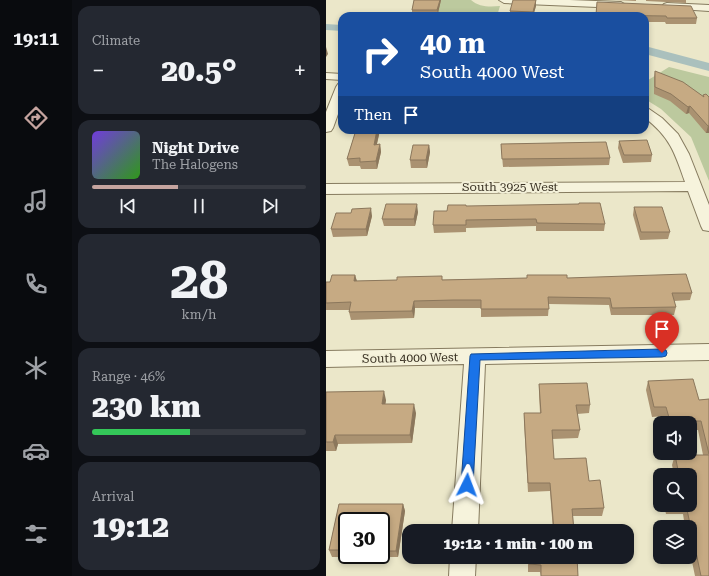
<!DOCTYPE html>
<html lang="en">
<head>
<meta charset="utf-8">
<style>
  body { margin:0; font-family:"Roboto Serif",serif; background:#242831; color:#f1f3f6; height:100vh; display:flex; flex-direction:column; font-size:15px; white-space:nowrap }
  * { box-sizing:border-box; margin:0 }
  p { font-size:13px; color:#9ea1a6 }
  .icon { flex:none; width:22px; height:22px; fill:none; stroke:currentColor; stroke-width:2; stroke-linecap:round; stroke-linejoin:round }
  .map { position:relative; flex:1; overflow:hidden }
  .sheet { display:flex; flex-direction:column; gap:6px; padding:6px; background:#0d0f14; width:254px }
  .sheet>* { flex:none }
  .banner { position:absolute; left:12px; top:12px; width:311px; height:122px; border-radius:12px; box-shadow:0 2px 6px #0003; background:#1a4fa0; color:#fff; overflow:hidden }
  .buttons { position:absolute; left:327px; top:416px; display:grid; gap:8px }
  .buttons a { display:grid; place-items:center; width:44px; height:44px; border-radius:8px; background:#171b24; box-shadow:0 2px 6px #0003; font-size:20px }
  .speed { position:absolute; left:12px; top:512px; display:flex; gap:8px; font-size:20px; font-weight:700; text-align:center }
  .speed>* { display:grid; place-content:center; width:52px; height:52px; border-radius:50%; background:#171b24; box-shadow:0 2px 6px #0003; line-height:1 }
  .speed .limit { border:2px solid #111; border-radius:6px; background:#fff; color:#111 }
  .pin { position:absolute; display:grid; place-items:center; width:34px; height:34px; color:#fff; margin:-41px -17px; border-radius:50% 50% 50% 0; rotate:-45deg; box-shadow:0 0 4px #0007 }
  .pin .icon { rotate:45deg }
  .me { position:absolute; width:44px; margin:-22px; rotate:3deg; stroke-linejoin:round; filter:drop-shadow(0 0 3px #0008) }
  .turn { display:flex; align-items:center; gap:14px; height:84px; padding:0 16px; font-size:18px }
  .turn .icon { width:52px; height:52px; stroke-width:2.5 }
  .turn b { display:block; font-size:28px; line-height:34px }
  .then { display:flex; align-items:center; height:38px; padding:0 16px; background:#0003; gap:8px; font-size:15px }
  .big { font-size:30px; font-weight:800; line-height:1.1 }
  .sheet .tile { flex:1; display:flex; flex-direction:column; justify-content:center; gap:6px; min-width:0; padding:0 14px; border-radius:12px; background:#242831 }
  .sheet .dial { align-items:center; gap:0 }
  .dial b { font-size:52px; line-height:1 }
  .song { display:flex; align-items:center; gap:12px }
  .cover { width:48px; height:48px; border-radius:6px; background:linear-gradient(135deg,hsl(260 70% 55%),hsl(110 70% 35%)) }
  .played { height:4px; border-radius:2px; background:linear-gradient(90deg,#c5a49f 40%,#363941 40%) }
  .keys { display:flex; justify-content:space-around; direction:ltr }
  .heat { display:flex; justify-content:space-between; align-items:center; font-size:22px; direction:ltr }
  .charge { height:6px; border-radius:3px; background:linear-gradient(90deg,#34c759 46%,#363941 0) }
  .trip { position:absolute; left:76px; top:524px; width:232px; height:40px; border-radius:12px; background:#171b24; box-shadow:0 2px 6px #0003; font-weight:800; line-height:40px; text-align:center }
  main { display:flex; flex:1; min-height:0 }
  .tab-bar { display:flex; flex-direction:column; width:72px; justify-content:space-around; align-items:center; background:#090b0e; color:#9ea1a6 }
  .tab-bar .icon { width:28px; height:28px }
  .tab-bar .selected { color:#c5a49f }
  .tab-bar b { font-size:18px; color:#f1f3f6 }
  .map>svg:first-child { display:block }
  .green { fill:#bcc99e }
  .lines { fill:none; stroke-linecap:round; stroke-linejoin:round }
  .canal { fill:#aac0bd; fill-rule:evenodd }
  .street-casing { stroke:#867b5f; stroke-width:2 }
  .street { fill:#f6f3dc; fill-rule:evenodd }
  .wall { fill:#aa9271; fill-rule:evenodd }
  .shaded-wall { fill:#8b775c }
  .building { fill:#c6aa83; stroke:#8b775c }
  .route { fill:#1a73e8; stroke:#114b97 }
  .labels { text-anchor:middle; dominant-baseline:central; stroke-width:4; stroke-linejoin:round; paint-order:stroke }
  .street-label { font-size:12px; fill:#383022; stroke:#f3f0d8 }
</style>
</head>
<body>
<main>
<nav class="tab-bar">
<b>19:11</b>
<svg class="icon selected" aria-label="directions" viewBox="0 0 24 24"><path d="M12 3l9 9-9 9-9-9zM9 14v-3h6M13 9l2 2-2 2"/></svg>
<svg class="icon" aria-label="music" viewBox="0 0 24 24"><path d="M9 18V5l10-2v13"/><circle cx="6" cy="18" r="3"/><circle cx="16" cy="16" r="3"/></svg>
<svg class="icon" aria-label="phone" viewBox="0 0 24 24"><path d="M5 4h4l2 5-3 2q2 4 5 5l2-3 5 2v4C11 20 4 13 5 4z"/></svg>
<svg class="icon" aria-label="climate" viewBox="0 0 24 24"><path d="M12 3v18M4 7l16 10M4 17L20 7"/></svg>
<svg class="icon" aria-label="car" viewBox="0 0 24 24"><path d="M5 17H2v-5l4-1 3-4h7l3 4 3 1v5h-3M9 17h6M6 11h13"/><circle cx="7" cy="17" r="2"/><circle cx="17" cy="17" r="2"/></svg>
<svg class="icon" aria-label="filters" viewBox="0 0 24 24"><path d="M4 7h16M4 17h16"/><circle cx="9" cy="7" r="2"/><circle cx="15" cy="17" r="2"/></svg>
</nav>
<section class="sheet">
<div class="tile"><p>Climate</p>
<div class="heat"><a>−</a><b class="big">20.5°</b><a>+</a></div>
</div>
<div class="tile">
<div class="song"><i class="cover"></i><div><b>Night Drive</b><p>The Halogens</p></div></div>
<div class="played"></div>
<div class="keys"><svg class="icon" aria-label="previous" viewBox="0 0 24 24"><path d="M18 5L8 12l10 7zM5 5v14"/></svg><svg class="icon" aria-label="pause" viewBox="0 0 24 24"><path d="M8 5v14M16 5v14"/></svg><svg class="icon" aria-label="next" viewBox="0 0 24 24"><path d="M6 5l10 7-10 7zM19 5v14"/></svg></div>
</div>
<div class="tile dial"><b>28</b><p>km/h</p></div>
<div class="tile"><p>Range · 46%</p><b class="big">230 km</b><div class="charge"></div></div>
<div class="tile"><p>Arrival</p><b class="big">19:12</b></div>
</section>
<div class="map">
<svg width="383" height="576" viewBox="0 0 383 576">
  <rect width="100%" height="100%" fill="#ebe7c9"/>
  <!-- green -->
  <g class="green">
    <path d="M 99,0 L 145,0 C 153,7 163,7 174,6 L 171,16 L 95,16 Z"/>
    <polygon points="343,67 383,77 383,181 365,137 335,109 319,99 319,82"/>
  </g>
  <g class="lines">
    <!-- canal -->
    <g class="canal">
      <polygon points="0,24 16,25 16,31 0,30"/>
      <polygon points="319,46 383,63 383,71 319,54"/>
    </g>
    <!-- street casing -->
    <g class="street-casing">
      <g id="street">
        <polygon points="173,0 244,0 295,2 300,5 295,8 178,3"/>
        <polygon points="341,3 383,5 383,11 338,8 336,6 338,4"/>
        <polygon points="0,73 16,74 16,80 0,79"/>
        <polygon points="16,83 16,103 7,128 5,131 0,132 0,112 10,87 12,84"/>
        <path d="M 319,108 L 323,109 L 336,118 L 352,134 L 363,154 L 383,205 L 383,231 L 377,230 L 375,226 L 362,191 L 0,194 L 0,184 L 359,182 C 349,153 344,137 319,118 Z"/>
        <polygon points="383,344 383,360 159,364 152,531 126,531 138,364 0,367 0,351"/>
        <polygon points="124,557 150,557 149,576 123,576"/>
      </g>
    </g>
    <!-- street -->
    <use href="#street" class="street"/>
  </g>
  <!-- wall -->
  <g class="wall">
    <polygon points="88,0 115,0 112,13 86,14 86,10"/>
    <polygon points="210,0 210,6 207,16 184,16 184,11"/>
    <polygon points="290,0 310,0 310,1"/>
    <polygon points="320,0 360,0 360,3 320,1"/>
    <polygon points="271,2 371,18 370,24 340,24 339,22 319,22 319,16 270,16"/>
    <polygon points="329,71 377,96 377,95 383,97 383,133 380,133 363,113 360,114 344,101 328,94 328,77"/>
    <polygon points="30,130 54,130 51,144 54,144 55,152 51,169 35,169 34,166 23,166 21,159"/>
    <polygon points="293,141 326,155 325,162 297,163 292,148"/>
    <polygon points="175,144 284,158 283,165 177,167"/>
    <polygon points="103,145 104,152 101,168 85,168 84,160"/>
    <polygon points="140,206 279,224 278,231 210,231 210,226 140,228 140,232 108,233 107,225"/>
    <polygon points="308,207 344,232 342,239 314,240 307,215"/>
    <polygon points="92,212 89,226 58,226 56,219"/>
    <polygon points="46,216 41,236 7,237 5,229"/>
    <polygon points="29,275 31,281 241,278 366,293 364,300 348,301 350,307 348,315 285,315 283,305 223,304 222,316 155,317 155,308 89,308 88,318 25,320 23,312 24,310 0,310 0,282 4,282"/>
    <polygon points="322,381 373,400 383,399 383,576 369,576 364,552 364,527 359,527 357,514 340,514 338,505 364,505 364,475 335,475 336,470 347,470 346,465 349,455 377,455 372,430 364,430 364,423 339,423 338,416 326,417 320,390"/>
    <polygon points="213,384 264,405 263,413 251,414 254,430 252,438 226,439 228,459 263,481 278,508 276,516 247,516 248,531 227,531 224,491 202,492 198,422 198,413 214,413 213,393"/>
    <polygon points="0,392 60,400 59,404 90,413 86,443 12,444 10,451 0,451"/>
    <path d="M 13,504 L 77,504 L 79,511 L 72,557 L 6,557 L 3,550 ZM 21,521 L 55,521 L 55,555 L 21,555 Z"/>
    <polygon points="202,557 251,557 252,576 215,576 214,572 202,572"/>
  </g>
  <!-- shaded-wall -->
  <g class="shaded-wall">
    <polygon points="114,0 115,0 112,13 111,10"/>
    <polygon points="210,0 210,6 207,16 207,12"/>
    <polygon points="0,47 2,54 0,57"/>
    <polygon points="364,106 363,113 360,114 362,107"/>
    <polygon points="382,126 383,126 383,133 380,133"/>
    <polygon points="51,130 54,130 49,152 48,145"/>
    <polygon points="54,144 55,152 51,169 50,161"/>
    <polygon points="103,145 104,152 101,168 100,160"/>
    <polygon points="91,204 92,212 89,226 88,219"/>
    <polygon points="45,208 46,216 41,236 40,229"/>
    <polygon points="29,275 31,282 28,281"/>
    <polygon points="88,301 89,308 88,318 86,311"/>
    <polygon points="58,391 60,400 58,413 56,404"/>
    <polygon points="88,404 90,413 86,443 84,435"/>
    <polygon points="9,435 12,444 10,451 7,442"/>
    <polygon points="77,504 79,511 72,557 70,551"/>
  </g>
  <!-- building -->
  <g class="building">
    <polygon points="88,0 114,0 111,10 86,10"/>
    <polygon points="187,0 210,0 207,12 184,11"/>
    <polygon points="271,2 365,6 371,18 341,18 340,16 270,15"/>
    <polygon points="329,71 357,82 378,97 377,95 380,94 383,97 383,126 382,126 364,106 362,107 345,94 329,87"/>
    <polygon points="30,130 51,130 48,145 54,144 50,161 34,162 34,158 21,159"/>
    <polygon points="321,140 326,155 298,155 293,141"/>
    <polygon points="280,142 284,158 176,159 175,144"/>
    <polygon points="87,145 103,145 100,160 84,160"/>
    <polygon points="253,203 274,203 279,224 211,223 210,219 140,220 140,225 107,225 108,211 121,211 122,205 140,205 140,206 253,204"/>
    <polygon points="60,204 91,204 88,219 56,219"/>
    <polygon points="308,207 336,207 344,232 315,232"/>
    <polygon points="45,208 40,229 5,229 10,213 25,213 26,209"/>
    <polygon points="360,274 366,293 346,293 350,307 286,308 284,298 222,297 223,309 155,309 155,300 127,300 88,301 86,311 23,312 25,302 0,303 0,282 4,282 6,275 29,275 28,281 71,280 71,277 116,276 116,280 201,278 201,275 241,275 241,278"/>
    <polygon points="367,379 373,400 383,399 383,454 375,421 344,421 340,407 328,407 322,381"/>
    <polygon points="261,383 264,405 250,405 254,430 226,430 228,459 260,458 263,481 274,480 278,508 246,509 248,531 228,531 224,483 202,483 198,413 215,413 213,384"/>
    <polygon points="58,391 56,404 88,404 84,435 9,435 7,442 0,442 0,392"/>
    <polygon points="349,455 383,455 383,576 375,576 360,505 343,505 364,505 364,475 337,475 336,470 352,470"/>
    <polygon points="13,504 77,504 70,551 55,551 55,521 21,521 21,550 3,550"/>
    <polygon points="203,557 251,557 252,576 215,576 215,565 203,564"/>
  </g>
  <!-- route -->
  <polygon class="route" points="336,349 340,350 341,353 340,356 336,357 154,360 147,485 146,489 141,491 137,489 135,485 144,356 145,354"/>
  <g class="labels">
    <!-- street labels -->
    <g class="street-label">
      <text x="184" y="187">South 3925 West</text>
      <text transform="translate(84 358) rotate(-1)">South 4000 West</text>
    </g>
  </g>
</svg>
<div class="buttons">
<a><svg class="icon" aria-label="sound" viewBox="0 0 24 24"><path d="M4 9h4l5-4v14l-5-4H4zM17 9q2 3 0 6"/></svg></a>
<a><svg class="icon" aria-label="search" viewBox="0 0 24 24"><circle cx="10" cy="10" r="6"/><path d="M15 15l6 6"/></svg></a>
<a><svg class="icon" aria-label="layers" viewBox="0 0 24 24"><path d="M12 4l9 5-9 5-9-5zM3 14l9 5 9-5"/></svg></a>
</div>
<div class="speed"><div class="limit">30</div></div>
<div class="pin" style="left:336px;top:353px;background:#d93025"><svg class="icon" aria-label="arrive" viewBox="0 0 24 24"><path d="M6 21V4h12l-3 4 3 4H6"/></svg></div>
<svg class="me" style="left:141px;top:485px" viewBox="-20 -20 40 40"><path d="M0-17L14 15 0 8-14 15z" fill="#1a73e8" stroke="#fff" stroke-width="4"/></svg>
<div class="trip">19:12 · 1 min · 100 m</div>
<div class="banner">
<div class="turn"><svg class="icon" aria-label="right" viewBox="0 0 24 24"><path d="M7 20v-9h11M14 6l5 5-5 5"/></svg><div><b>40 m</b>South 4000 West</div></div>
<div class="then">Then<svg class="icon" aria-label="arrive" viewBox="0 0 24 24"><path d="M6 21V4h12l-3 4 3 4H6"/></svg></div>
</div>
</div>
</main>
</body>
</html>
